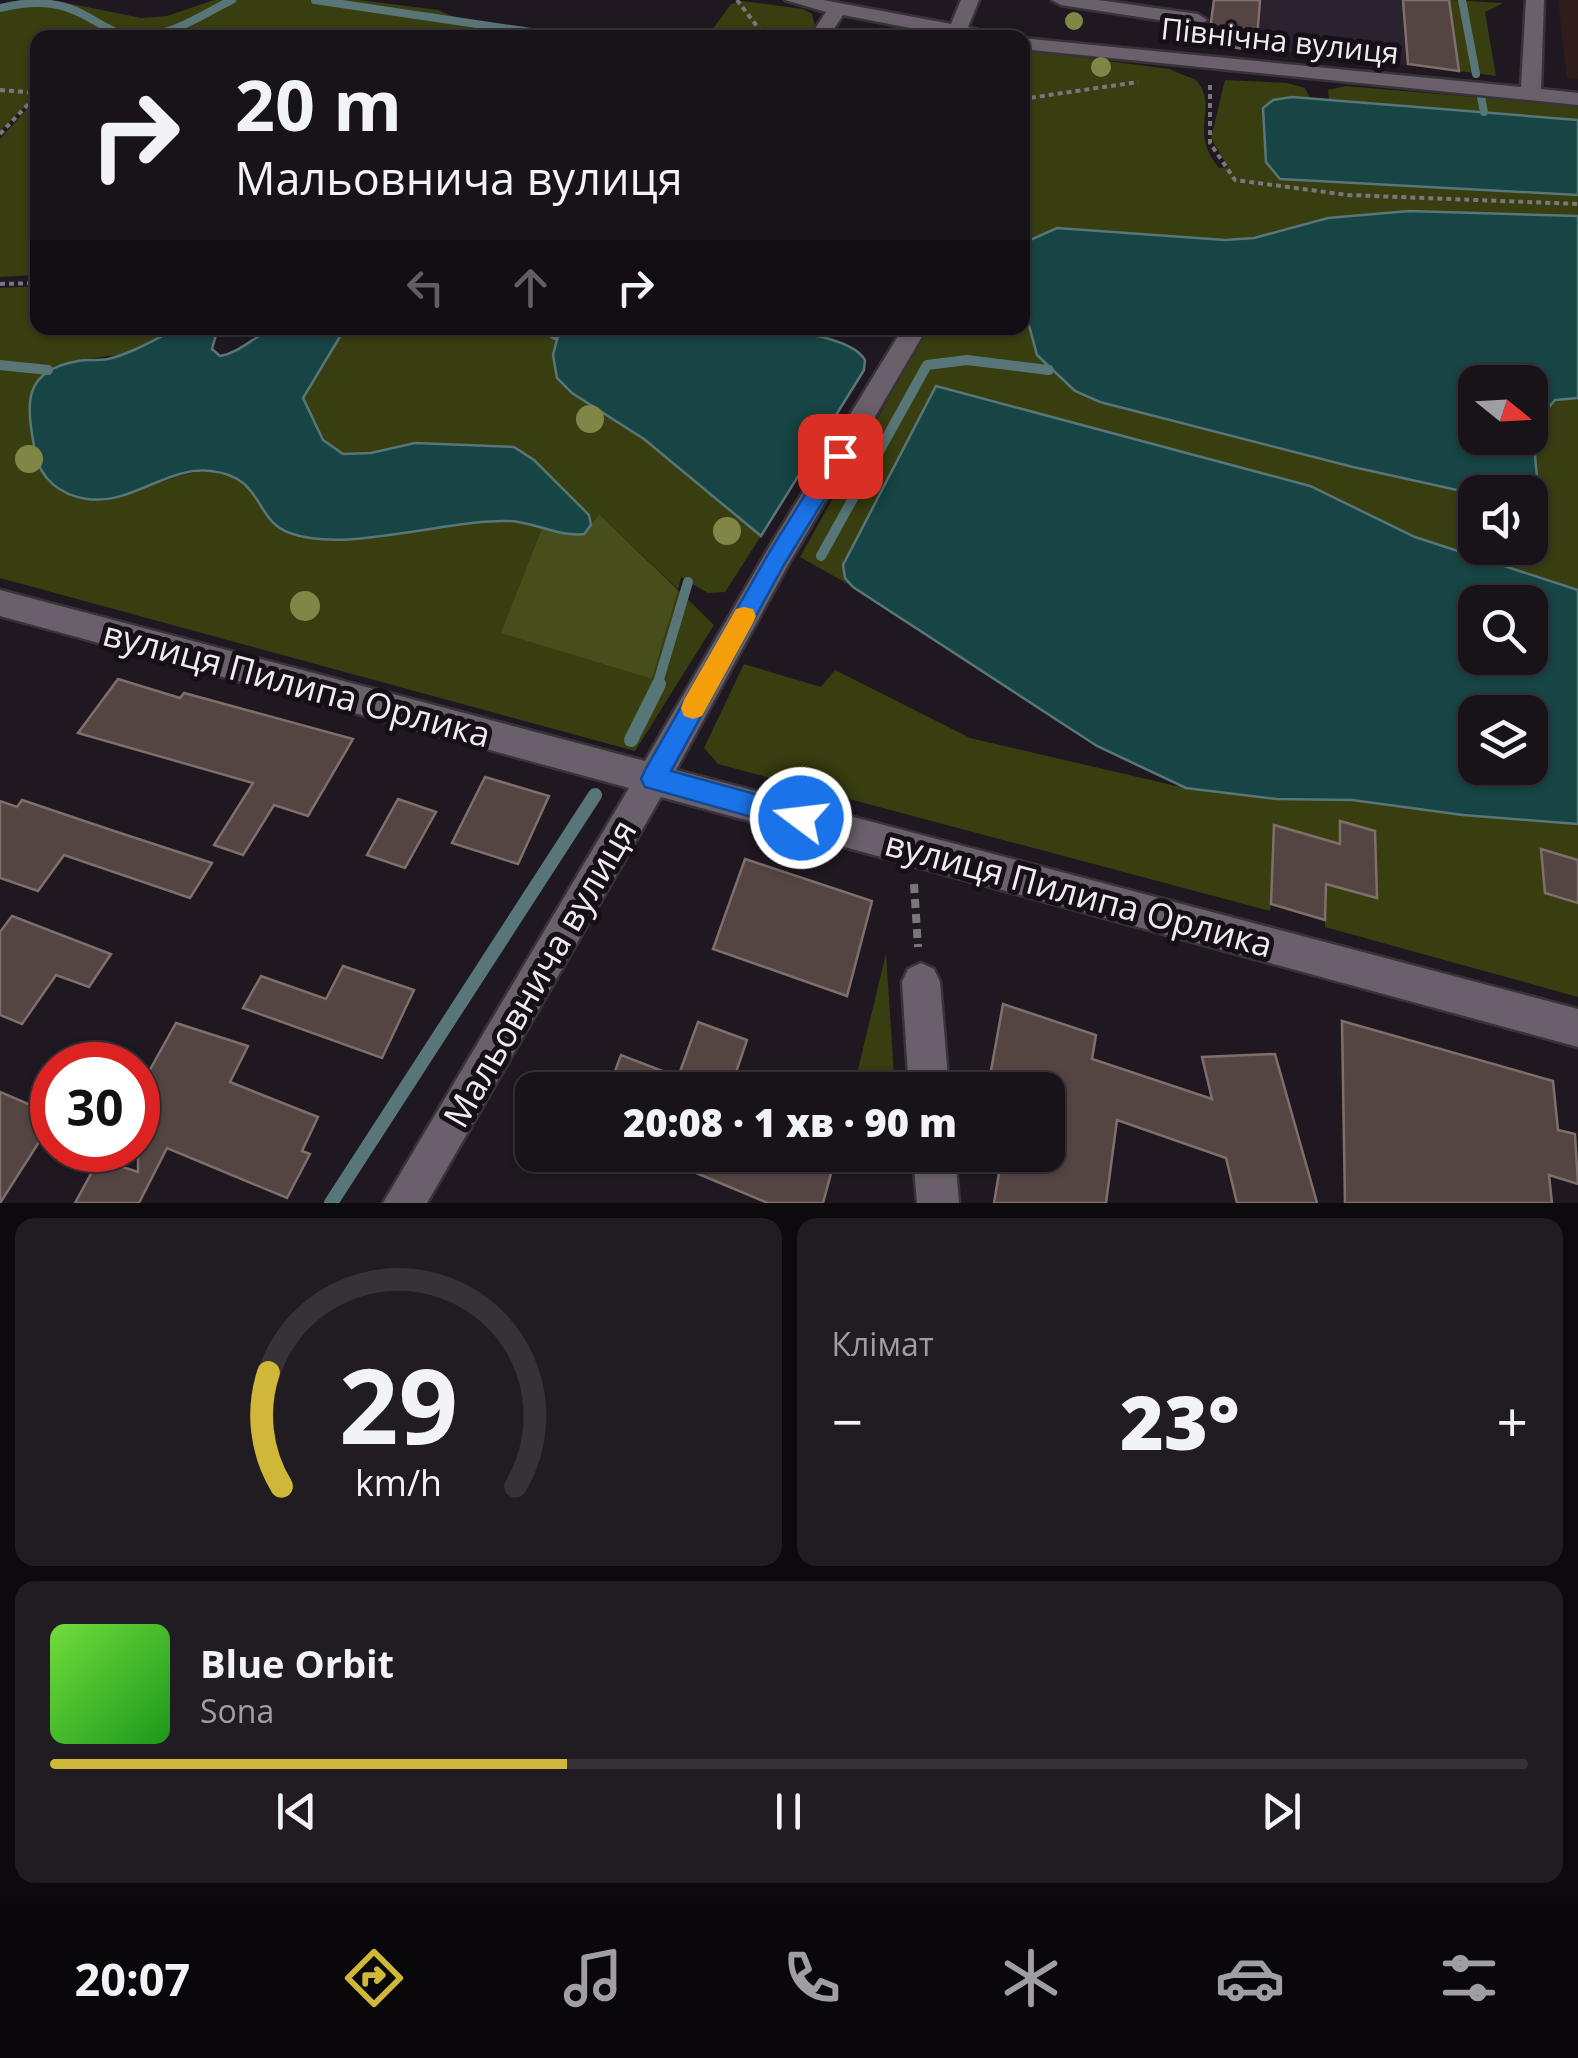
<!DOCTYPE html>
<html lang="uk">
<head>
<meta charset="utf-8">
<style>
  body { margin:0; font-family:"Open Sans",sans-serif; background:#211b22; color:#f1f3f6; height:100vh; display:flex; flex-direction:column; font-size:38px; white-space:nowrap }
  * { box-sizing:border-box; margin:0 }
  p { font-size:32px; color:#9f9ea2 }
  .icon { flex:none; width:55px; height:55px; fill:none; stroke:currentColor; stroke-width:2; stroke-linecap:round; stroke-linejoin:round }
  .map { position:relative; height:1203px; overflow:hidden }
  .side { display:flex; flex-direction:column; gap:15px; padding:15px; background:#0d0a0e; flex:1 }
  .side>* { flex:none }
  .hud { position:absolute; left:30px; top:30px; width:1000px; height:305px; border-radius:20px; box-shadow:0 2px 8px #0004,0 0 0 2px #363238; background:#181219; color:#f1f3f6; overflow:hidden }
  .needle { width:65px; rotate:108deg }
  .controls { position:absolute; left:1458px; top:365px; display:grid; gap:20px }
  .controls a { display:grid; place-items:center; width:90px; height:90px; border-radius:20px; background:#181219; box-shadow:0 2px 8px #0004,0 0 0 2px #363238; font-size:50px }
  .speed { position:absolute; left:30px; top:1042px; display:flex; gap:20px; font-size:50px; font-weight:700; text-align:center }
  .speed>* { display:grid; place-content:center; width:130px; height:130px; border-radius:50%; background:#181219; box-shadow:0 2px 8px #0004,0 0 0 2px #363238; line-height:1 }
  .speed .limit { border:15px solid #d22; background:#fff; color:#111 }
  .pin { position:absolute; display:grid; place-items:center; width:85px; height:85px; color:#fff; margin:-42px; border-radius:20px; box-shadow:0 5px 15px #0006 }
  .me { position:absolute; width:110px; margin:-55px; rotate:285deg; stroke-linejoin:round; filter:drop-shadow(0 0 8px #0008) }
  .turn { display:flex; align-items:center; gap:35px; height:210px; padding:0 40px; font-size:45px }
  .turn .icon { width:130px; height:130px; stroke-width:2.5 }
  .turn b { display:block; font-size:70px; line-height:85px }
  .lanes { display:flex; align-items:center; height:95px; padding:0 40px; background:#0003; justify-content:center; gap:50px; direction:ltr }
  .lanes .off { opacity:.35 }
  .big { font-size:75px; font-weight:800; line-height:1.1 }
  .side .tile { flex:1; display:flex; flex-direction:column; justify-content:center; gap:15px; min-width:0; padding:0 35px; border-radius:20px; background:#211b22 }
  .side .dial { align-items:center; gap:0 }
  .dial svg { height:260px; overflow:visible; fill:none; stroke:#363238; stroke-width:7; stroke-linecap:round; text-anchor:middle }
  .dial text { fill:#f1f3f6; stroke:none }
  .song { display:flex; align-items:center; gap:30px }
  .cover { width:120px; height:120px; border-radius:15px; background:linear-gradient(135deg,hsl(100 70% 55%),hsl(120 70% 35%)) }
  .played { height:10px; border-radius:5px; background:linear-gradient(90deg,#cfb837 35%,#363238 35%) }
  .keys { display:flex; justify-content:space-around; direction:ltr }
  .heat { display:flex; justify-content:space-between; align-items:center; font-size:55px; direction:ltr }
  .side .tiles { flex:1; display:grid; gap:15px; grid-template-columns:1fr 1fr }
  .tile:last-child { grid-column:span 2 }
  .trip { position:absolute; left:515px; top:1072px; width:550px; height:100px; border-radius:20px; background:#181219; box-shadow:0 2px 8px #0004,0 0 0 2px #363238; font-weight:800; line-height:100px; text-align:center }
  .tabs { display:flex; height:160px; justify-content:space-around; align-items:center; background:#0a070a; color:#9f9ea2 }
  .tabs .icon { width:70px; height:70px }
  .tabs .current { color:#cfb837 }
  .tabs b { font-size:45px; color:#f1f3f6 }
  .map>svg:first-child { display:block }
  .commercial { fill:#2f1d1b }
  .industrial { fill:#2b2230 }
  .green { fill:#383e10 }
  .forest { fill:#474e1c }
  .water { fill:#174444; stroke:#587678; stroke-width:2.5; fill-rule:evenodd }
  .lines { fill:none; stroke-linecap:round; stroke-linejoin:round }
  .stream-far2 { stroke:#587678; stroke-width:8 }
  .stream-far1 { stroke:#587678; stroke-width:10 }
  .stream { stroke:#587678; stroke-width:14 }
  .building { fill:#544542; stroke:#7f6f6b; stroke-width:2.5 }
  .minor-casing { stroke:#383239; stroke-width:5 }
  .path-far1 { stroke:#7b757c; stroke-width:4; stroke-dasharray:5 4; stroke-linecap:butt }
  .path { stroke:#7b757c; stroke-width:8; stroke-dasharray:9 6; stroke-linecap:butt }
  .minor { fill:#6a606b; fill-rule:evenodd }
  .tree { fill:#808746 }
  .route { fill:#1a73e8; stroke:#114b97; stroke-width:2.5 }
  .slow { fill:#f59e0b }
  .labels { text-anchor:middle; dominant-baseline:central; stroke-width:10; stroke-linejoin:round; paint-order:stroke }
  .far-street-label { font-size:30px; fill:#f0ebf1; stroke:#170f18 }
  .street-label { font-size:35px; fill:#f0ebf1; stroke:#170f18 }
</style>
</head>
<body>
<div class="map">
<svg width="1578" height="1203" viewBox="0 0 1578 1203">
  <rect width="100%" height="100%" fill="#201821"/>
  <!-- commercial -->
  <polygon class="commercial" points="1558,0 1578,0 1578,79 1567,78"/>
  <!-- industrial -->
  <polygon class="industrial" points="1214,0 1450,0 1459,71 1208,43"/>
  <!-- green -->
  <g class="green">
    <polygon points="22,0 57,1 141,18 167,16 214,0 359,0 438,10 459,19 586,37 38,38 37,95 0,131 0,5"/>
    <polygon points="1450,0 1503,3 1485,12 1496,76 1459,71"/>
    <polygon points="742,1 803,9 812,14 815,26 807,37 707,37 731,4"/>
    <path d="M 1033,51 L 1169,69 L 1196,80 C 1220,109 1187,129 1219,168 L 1228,167 L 1211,138 L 1225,80 L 1287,83 L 1305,88 L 1310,98 L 1292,97 L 1263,108 L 1266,162 L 1293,181 L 1578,195 L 1578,216 L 1409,211 L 1328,218 L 1254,238 L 1225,240 L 1057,228 L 1023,249 L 1023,60 Z"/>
    <polygon points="1346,86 1578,106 1578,120 1329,99 1328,90"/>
    <polygon points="37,98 37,275 0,277 0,139"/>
    <path d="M 37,286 L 38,328 L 178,328 L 124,354 L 79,360 L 139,491 C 175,476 230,453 257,496 C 268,511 272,527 292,534 C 306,538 323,537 338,537 C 406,537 475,509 542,528 L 502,633 L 652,679 L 678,589 L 599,514 L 591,525 L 589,515 L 514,447 L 416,443 L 371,453 L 343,454 L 323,440 L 303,398 L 344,331 L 342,328 L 550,328 L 556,333 L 557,378 L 573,393 L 644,439 L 761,536 L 725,592 L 708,593 L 681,577 L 678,590 L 714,625 L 635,751 L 0,578 L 0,288 Z"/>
    <path d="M 1023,303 L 1075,391 L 1100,402 L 1353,467 L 1475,494 L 1475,548 L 1530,548 L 1530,506 L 1541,507 C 1537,465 1524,433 1555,400 L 1578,398 L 1578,590 L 1415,537 L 1310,486 L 937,386 L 845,578 L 853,587 L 800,557 L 928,328 L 1022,328 Z"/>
    <polygon points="744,664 821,687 835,670 970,738 1185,788 1277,799 1352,800 1463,815 1578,824 1578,997 1325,927 1325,920 1271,905 1270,911 718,764 704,748"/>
    <polygon points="886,954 895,1090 853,1090"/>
  </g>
  <!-- forest -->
  <polygon class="forest" points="599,514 678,590 652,679 501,633 542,528 571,535 591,525"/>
  <!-- water -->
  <g class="water">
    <polygon points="1292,97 1578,120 1578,195 1280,179 1266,162 1263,108 1273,100"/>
    <path d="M 1409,211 L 1578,216 L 1578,398 L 1555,400 C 1524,433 1537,466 1541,508 L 1530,506 L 1530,492 L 1475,494 L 1353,467 L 1100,402 L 1075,391 L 1037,355 L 1023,303 L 1023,249 L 1030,240 L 1057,228 L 1225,240 L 1254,238 L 1328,218 ZM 1530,382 L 1530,438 L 1475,438 L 1475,382 Z"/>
    <path d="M 178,328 L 218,328 L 212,349 L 220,356 C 241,353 256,333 277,328 C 297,324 322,327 342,328 L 344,330 L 303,398 L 323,440 L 343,454 L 371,453 L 415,443 L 514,447 L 534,460 L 589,515 L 591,525 L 584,534 C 558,537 535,522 509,521 C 448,519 345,554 290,533 C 253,520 265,477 211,471 C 167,466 132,505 87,499 C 60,495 40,479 35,452 C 27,406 20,371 78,361 C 88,359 98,361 108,359 C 133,353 155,339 178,328 Z"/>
    <path d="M 560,328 C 615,328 838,313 865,360 L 864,370 L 761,536 L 644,439 L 572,393 L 557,378 L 553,355 Z"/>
    <path d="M 936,386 L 1310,486 L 1415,537 L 1578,590 L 1578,824 L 1463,815 L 1352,800 L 1277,799 L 1186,788 L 1097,746 L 853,587 L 845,578 L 843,565 ZM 1530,602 L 1530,658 L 1475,658 L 1475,602 ZM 1530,712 L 1530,768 L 1475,768 L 1475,712 Z"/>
  </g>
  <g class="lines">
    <!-- stream-far2 -->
    <g class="stream-far2">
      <polyline points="315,0 571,38"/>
      <polyline points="1462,0 1476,74"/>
      <path d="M 0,8 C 26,2 51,0 76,11 C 97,20 115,37 139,37 C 172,36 203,14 232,0"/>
      <polyline points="1481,97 1484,112"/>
    </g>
    <!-- stream-far1 -->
    <g class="stream-far1">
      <polyline points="545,328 555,335"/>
      <polyline points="0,365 48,370"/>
      <polyline points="821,556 927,365 967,360 1049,370"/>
      <polyline points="657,686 688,582"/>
    </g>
    <!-- stream -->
    <g class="stream">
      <polyline points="631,740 659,684"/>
      <polyline points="331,1203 595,795"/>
    </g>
  </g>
  <!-- building -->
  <g class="building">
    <polygon points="1214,0 1260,0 1256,51 1208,43"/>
    <polygon points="1403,0 1449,0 1459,71 1408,64"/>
    <polygon points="118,679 180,698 184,693 353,739 308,816 274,805 243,855 214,845 253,783 78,733"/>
    <polygon points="485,777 549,796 518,864 452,843"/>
    <polygon points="398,799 436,812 405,868 367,855"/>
    <polygon points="22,800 114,831 212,863 190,898 64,855 38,891 0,878 0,801 17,807"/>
    <polygon points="1340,821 1375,831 1377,898 1326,884 1325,920 1271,904 1274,825 1340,844"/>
    <polygon points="1541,849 1578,860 1578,903 1545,893"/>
    <polygon points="745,859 872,901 847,996 713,949"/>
    <polygon points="12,916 111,954 89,987 56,975 22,1024 0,1015 0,932"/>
    <polygon points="343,966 414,990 382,1058 243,1008 261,976 326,999"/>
    <polygon points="1003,1004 1096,1035 1092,1059 1212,1099 1202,1057 1275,1054 1317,1203 1237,1203 1226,1158 1117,1120 1106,1203 994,1203 1002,1155 1048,1155 1048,1090 1031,1090 990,1076"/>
    <polygon points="1342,1021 1553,1081 1558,1130 1575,1134 1578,1184 1549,1175 1552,1203 1345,1203"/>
    <polygon points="698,1022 747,1040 730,1090 608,1090 621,1055 678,1077"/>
    <polygon points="176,1023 248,1046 230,1082 318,1117 302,1151 310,1154 287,1198 167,1148 139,1203 75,1203 99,1159 138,1172 138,1091"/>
    <polygon points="0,1092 52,1114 52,1122 0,1203"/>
    <polygon points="653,1155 836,1155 823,1203 768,1203"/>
  </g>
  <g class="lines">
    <!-- minor casing -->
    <g class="minor-casing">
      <g id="minor">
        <polygon points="785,0 823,0 951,24 961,0 979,0 968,27 1003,38 962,38 843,15 828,38 809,38 826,12"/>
        <polygon points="1052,0 1098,0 1198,14 1207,20 1198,26 1061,5"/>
        <polygon points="1526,0 1544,0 1541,89 1578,93 1578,105 1022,49 1021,38 1521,87"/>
        <polygon points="903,328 927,328 788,565 676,770 1578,1009 1578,1047 661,797 427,1203 383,1203 629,788 0,616 0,590 645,761 768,549"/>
        <polygon points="921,963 934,969 940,982 949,1090 909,1090 902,982 908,969"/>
        <polygon points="913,1155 955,1155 959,1203 917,1203"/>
      </g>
    </g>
    <!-- path-far1 -->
    <g class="path-far1">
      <polyline points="737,0 766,38"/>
      <polyline points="1210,85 1210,143 1235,180 1348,195 1578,204"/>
      <polyline points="0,90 38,93"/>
      <polyline points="1022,99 1138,82"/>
      <polyline points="0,134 38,94"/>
      <polyline points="0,284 38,283"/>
    </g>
    <!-- path -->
    <polyline class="path" points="914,884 918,947"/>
    <!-- minor -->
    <use href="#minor" class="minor"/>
  </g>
  <!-- trees -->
  <g class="tree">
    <circle cx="1074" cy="21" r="9"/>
    <circle cx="1101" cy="67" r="10"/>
    <circle cx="590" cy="419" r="14"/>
    <circle cx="29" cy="459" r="14"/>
    <circle cx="727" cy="531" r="14"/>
    <circle cx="305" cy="606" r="15"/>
  </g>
  <!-- route -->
  <polygon class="route" points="840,448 851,456 785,563 671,771 810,809 814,818 810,827 801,831 645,787 641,779 645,770 770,551 833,450"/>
  <!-- slow -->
  <polygon class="slow" points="744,607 753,609 756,616 753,623 702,716 693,719 684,716 681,708 684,700 736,609"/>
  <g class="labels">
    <!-- far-street labels -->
    <g class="far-street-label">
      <text transform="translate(1280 40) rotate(6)">Північна вулиця</text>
    </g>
    <!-- street labels -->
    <g class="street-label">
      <text transform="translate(297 683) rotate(15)">вулиця Пилипа Орлика</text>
      <text transform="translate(1079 893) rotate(15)">вулиця Пилипа Орлика</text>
      <text transform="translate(539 973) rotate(-60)">Мальовнича вулиця</text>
    </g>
  </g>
</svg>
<div class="controls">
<a><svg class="needle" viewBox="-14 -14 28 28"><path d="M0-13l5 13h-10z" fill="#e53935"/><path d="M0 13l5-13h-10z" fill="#9f9ea2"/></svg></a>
<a><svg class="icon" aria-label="sound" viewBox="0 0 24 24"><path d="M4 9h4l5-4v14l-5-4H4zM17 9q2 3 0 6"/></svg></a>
<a><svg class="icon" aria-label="search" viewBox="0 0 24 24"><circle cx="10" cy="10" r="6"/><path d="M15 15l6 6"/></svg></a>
<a><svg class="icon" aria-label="layers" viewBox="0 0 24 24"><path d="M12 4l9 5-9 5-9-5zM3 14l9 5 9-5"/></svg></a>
</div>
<div class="speed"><div class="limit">30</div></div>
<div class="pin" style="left:840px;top:456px;background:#d93025"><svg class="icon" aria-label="arrive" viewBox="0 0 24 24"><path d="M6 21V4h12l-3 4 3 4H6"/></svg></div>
<svg class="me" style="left:801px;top:818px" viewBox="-20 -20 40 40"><circle r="17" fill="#1a73e8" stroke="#fff" stroke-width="3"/><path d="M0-11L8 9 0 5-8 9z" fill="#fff"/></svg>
<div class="trip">20:08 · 1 хв · 90 m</div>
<div class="hud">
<div class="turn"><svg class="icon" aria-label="right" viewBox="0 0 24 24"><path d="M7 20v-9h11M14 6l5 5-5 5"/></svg><div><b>20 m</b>Мальовнича вулиця</div></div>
<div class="lanes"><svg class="icon off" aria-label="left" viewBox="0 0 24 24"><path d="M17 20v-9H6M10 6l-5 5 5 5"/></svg><svg class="icon off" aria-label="ahead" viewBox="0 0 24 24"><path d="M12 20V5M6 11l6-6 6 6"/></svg><svg class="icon" aria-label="right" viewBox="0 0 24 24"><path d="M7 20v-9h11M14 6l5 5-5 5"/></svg></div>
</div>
</div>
<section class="side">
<div class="tiles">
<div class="tile dial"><svg viewBox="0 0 100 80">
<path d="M14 69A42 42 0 1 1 86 69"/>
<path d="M14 69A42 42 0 0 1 10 34" stroke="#cfb837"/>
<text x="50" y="56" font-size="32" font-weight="700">29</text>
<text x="50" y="72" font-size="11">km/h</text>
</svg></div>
<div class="tile"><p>Клімат</p>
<div class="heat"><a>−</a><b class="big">23°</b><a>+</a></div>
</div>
<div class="tile">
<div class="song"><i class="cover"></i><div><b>Blue Orbit</b><p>Sona</p></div></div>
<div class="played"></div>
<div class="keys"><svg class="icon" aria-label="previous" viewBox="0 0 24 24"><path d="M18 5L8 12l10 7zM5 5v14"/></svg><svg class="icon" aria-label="pause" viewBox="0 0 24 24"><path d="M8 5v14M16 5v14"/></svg><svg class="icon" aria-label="next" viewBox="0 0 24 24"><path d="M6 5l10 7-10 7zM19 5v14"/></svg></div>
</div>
</div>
</section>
<nav class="tabs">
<b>20:07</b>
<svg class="icon current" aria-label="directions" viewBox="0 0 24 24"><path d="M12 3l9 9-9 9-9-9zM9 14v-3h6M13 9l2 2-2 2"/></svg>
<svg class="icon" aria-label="music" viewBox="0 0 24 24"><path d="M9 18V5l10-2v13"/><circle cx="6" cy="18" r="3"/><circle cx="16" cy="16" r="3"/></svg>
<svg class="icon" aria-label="phone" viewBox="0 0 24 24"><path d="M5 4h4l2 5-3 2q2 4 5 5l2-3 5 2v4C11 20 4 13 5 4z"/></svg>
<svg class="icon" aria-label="climate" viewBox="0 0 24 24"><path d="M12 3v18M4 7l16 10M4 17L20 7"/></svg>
<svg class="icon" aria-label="car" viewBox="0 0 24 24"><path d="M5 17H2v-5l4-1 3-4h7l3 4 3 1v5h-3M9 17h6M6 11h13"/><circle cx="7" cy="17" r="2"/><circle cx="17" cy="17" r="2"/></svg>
<svg class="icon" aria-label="filters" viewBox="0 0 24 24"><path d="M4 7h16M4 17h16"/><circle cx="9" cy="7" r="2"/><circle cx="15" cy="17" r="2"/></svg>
</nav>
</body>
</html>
